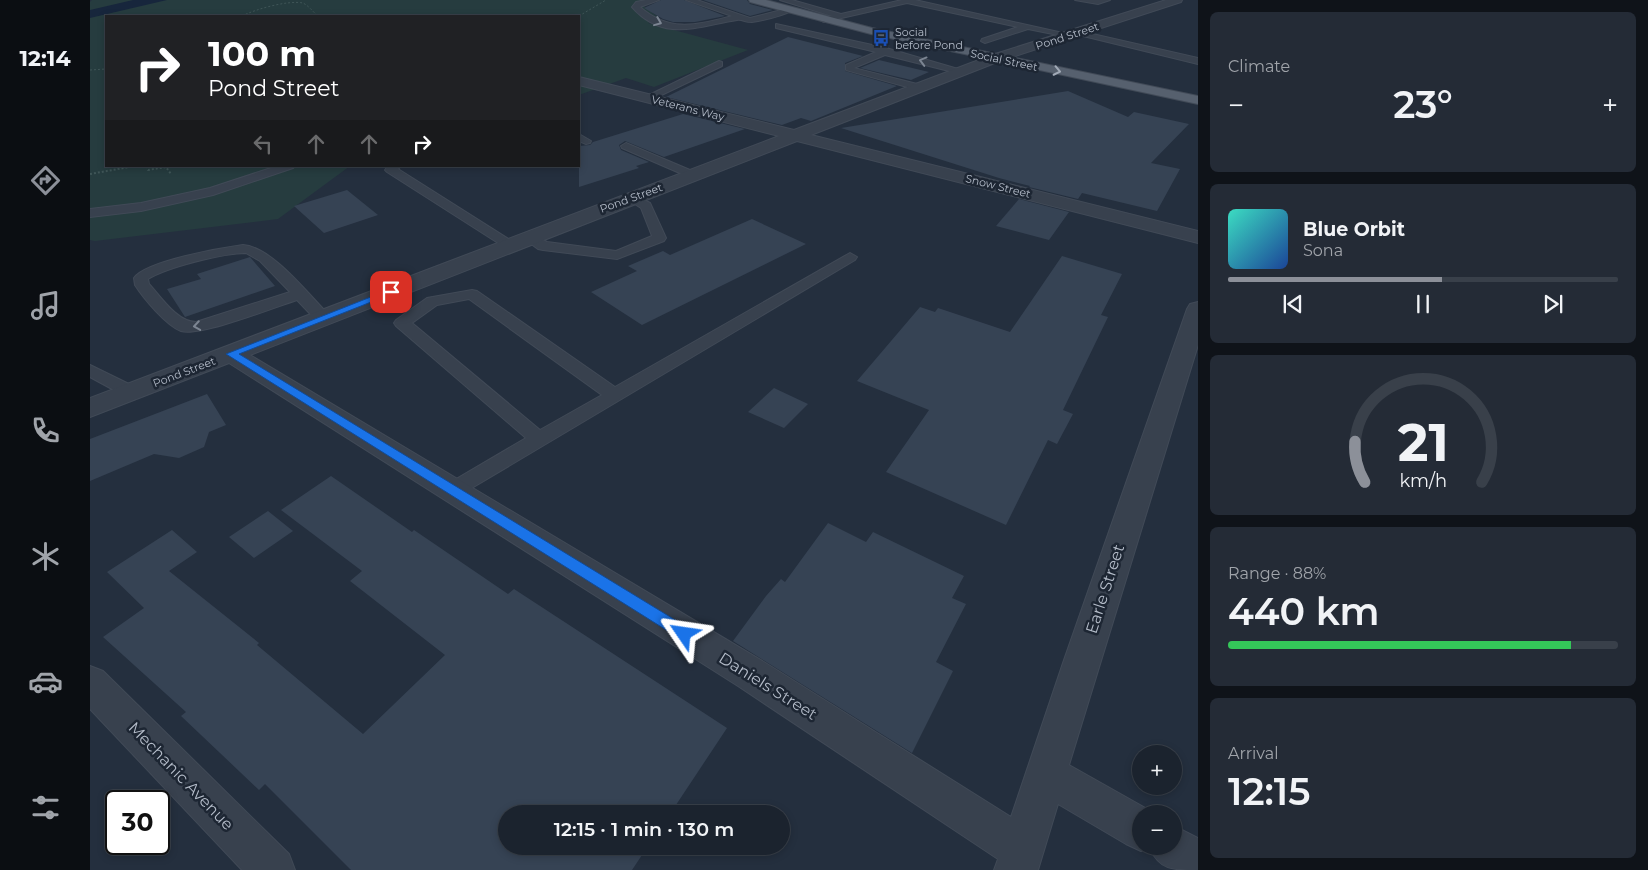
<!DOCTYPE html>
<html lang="en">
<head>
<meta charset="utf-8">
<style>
  body { margin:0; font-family:Montserrat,sans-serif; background:#242b36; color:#f1f3f6; height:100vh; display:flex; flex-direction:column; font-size:19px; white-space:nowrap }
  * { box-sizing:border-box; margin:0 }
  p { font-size:16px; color:#a0a4aa }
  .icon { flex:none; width:28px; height:28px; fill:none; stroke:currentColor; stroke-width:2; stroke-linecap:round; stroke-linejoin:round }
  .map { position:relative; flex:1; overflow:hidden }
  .side { display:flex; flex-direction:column; gap:12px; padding:12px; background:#0f1319; width:450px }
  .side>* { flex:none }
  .banner { position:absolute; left:15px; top:15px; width:475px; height:152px; border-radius:0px; box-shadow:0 2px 8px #0003,0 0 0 1px #39404a; background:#202124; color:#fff; overflow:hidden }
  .fabs { position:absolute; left:1042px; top:745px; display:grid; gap:10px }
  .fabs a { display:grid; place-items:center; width:50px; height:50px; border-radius:50%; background:#1b232e; box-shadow:0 2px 8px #0003,0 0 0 1px #39404a; font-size:25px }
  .speed { position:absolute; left:15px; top:790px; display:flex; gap:10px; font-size:25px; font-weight:700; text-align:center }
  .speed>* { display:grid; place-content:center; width:65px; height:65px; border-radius:50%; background:#1b232e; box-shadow:0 2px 8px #0003,0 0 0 1px #39404a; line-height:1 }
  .speed .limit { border:2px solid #111; border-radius:8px; background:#fff; color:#111 }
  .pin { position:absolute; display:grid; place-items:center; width:42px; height:42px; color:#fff; margin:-21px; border-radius:10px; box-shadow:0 2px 8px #0006 }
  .me { position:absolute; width:55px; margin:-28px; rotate:302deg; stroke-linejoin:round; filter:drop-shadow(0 0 4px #0008) }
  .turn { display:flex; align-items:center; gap:18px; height:105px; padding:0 20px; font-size:22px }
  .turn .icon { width:65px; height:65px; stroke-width:2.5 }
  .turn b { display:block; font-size:35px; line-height:42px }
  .lanes { display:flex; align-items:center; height:48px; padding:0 20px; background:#0003; justify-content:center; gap:25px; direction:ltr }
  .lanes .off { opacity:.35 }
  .big { font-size:38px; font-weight:600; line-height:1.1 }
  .side .widget { flex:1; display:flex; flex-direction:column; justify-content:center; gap:8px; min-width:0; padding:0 18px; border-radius:8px; background:#242b36 }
  .side .dial { align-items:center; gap:0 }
  .dial svg { height:130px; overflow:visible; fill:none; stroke:#39404a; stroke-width:7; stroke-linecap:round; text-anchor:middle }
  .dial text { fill:#f1f3f6; stroke:none }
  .song { display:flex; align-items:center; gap:15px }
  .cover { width:60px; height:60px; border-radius:8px; background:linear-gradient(135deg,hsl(170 70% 55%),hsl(220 70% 35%)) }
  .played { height:5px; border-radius:2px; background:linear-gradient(90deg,#8c9099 55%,#39404a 55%) }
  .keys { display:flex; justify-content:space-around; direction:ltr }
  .heat { display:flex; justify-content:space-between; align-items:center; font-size:28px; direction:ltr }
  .charge { height:8px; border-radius:4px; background:linear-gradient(90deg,#34c759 88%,#39404a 0) }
  .trip { position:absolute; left:408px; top:805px; width:292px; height:50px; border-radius:25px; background:#1b232e; box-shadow:0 2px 8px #0003,0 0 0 1px #39404a; font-weight:600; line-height:50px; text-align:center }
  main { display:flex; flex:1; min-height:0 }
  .tabs { display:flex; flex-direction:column; width:90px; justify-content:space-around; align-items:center; background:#0b0e12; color:#a0a4aa }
  .tabs .icon { width:35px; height:35px }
  .tabs .selected { color:#8c9099 }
  .tabs b { font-size:22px; color:#f1f3f6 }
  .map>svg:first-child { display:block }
  .green { fill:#263c3f }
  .water { fill:#17263c }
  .building { fill:#364354 }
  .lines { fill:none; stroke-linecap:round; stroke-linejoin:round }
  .lane-casing { stroke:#414a57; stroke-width:2 }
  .street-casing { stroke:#414a57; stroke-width:2 }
  .primary-casing { stroke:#414a57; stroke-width:2 }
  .path-far1 { stroke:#3f5557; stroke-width:1; stroke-dasharray:2 2; stroke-linecap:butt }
  .path { stroke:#3f5557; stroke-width:2; stroke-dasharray:2 2; stroke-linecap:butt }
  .lane { fill:#38414e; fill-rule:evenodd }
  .street { fill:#38414e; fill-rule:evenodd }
  .primary { fill:#56606e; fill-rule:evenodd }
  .oneway { stroke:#7c8592 }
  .oneway2 { stroke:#a1aab7 }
  .route { fill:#1a73e8; stroke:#114b97 }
  .labels { text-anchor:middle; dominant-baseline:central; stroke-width:5; stroke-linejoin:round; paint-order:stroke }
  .far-poi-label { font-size:11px; fill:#b4bcc9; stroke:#1d2633; text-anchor:start }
  .far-street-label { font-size:11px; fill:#b4bcc9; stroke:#1d2633 }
  .near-street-label { font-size:16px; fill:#b4bcc9; stroke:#1d2633 }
</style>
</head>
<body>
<main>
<nav class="tabs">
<b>12:14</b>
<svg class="icon selected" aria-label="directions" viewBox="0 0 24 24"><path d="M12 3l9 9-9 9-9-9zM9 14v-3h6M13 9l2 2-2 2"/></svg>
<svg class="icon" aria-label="music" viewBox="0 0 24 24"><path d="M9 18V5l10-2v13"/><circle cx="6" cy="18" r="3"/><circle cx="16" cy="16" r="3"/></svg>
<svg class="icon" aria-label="phone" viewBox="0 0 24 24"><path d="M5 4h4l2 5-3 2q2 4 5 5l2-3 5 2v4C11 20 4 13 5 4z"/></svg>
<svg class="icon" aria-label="climate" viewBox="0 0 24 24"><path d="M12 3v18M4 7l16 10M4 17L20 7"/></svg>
<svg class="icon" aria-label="car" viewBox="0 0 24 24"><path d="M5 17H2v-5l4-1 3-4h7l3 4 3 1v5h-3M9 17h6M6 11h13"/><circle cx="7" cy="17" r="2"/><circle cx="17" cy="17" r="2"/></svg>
<svg class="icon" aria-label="filters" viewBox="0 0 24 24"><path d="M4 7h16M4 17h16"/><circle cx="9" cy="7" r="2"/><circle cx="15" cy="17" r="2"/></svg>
</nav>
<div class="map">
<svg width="1108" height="870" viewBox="0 0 1108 870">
  <rect width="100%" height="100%" fill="#242f3e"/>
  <!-- green -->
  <polygon class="green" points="2,0 555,0 549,2 569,18 558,23 658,50 564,87 536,78 489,95 489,16 16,16 16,166 260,166 188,219 5,241 0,240 0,2"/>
  <!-- water -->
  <polygon class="water" points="43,0 77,0 0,18 0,10"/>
  <!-- building -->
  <g class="building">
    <polygon points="571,0 594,0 635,16 605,22 583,22 573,19 554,8"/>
    <polygon points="613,0 657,0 660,4 683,10 660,16"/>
    <polygon points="698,37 773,56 755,63 755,71 807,86 721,121 711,118 692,125 576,97"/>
    <polygon points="789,60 839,72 821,80 770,68"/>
    <polygon points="978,91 1038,117 1044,112 1099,124 1061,163 1090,169 1067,211 992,193 988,199 939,187 940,186 909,178 751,128"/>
    <polygon points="593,114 655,129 574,157 535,141 529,145 531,150 559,162 546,166 549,168 489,187 489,146 500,145 503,142"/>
    <polygon points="257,190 288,215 234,233 204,206"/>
    <polygon points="929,199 979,212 959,240 906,226"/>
    <polygon points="662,219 716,244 552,325 501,292 547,271 538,266 573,251 580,255"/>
    <polygon points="972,256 1032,274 1011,315 1018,317 973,410 983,414 967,444 958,440 916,525 796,472 839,410 767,381 830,307 845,312 848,308 920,332"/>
    <polygon points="160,257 185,286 95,317 77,289 111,279 107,274"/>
    <polygon points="684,388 718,404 694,428 658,412"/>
    <polygon points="117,394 136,425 119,432 114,447 89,458 64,454 0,481 0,439"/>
    <polygon points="241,476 322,532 324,530 418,594 424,589 637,728 580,814 416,814 416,846 558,846 542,870 261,870 175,784 169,790 91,716 96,712 13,637 54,608 17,572 82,530 107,552 79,571 169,643 167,645 273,734 355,655 260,581 272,571 191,510"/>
    <polygon points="178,511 203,531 164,558 139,537"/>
    <polygon points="738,523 776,542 783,532 874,576 862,598 876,604 846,662 863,671 822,753 643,641 676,596 691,579 695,582"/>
  </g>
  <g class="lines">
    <!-- lane casing -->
    <g class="lane-casing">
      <g id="lane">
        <path d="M 556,0 L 569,0 L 550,7 C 580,33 606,25 642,16 L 596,0 L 607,0 L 660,18 L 699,8 L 703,10 C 693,16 674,20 662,22 C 657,23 652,19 647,20 C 608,26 574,43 542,7 L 546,2 Z"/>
        <polygon points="690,0 702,0 751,14 812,0 825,0 982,35 978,37 938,29 895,43 891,41 892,39 928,27 817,3 734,22 730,20 731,18 742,16"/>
        <polygon points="985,0 1020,0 1008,4"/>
        <polygon points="686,24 796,48 875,71 871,74 795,55 764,68 831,85 833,87 828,90 756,70 756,65 786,52 686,28"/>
        <polygon points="985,30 1108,58 1108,64 985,34"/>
        <polygon points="629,61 632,62 632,66 561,100 555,100 553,98"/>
        <polygon points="489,134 501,141 500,143 496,144 489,141"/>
        <polygon points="536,143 607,173 609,175 603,179 599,177 532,148 531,146"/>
        <polygon points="187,166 205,166 203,168 123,195 51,211 0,217 0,209 51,203 120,188"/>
        <polygon points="298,166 311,166 308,169 428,245 421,249 416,248 297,172 295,170"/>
        <polygon points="542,194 560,203 576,238 574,241 527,259 453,250 448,249 432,237 439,233 457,242 526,251 562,236 551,208 536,198"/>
        <path d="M 153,245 C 182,247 218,294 239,315 L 241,318 L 239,321 L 227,321 L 207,300 C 185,307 110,337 91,331 C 76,325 54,299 45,285 L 44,278 C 56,261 131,248 153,245 ZM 156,253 L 170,261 L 200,292 L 106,322 C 87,322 71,297 59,284 L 58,279 C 77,267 134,253 156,253 Z"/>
        <path d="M 760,253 L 767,257 L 765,260 L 370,495 L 363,497 L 356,495 L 353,490 L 356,485 L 436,438 L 306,326 L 304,323 L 306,320 L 337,298 L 382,290 L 387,291 L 525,387 ZM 379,299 L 512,395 L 450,430 L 322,323 L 347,305 Z"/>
        <polygon points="0,365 47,388 50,392 47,396 41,398 35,396 0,377"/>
      </g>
    </g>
    <!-- street casing -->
    <g class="street-casing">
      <g id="street">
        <path d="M 1076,0 L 1092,0 L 1091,2 L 910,61 L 721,135 L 1108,231 L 1108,243 L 707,141 L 160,355 L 674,662 L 921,817 L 974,660 L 1097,309 L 1100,304 L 1108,302 L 1108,345 L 979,765 L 1066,814 L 1051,814 L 1051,846 L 1084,846 L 1084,826 L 1108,838 L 1108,870 C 1082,870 1070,870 1059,847 L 1051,851 L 1036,844 L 968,804 L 948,870 L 904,870 L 908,859 L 648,686 L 139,363 L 0,417 L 0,398 L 689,136 L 489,85 L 489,77 L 704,130 L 902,55 Z"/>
        <polygon points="0,666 13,671 199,854 205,870 152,870 0,709"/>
      </g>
    </g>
    <!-- primary casing -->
    <g class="primary-casing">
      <polygon id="primary" points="659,0 676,0 782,28 1108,96 1108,104 781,34 660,2"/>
    </g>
    <!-- path-far1 -->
    <g class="path-far1">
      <path d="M 152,16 C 166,9 198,0 213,3 C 219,6 223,12 228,16"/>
      <polyline points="489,16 516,0"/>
      <polyline points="0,70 16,69"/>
    </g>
    <!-- path -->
    <g class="path">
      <polyline points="57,166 58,170 76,167 81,174"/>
      <polyline points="0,174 45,166"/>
    </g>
    <!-- lane -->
    <use href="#lane" class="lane"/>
    <!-- street -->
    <use href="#street" class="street"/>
    <!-- primary -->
    <use href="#primary" class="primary"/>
  </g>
  <!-- one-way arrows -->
  <defs><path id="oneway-chevron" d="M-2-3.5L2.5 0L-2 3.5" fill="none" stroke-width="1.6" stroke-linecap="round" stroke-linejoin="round" transform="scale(1.25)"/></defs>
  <g class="oneway">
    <use href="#oneway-chevron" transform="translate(568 22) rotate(22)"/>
    <use href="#oneway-chevron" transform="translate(833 61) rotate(-165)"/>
    <use href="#oneway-chevron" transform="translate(107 326) rotate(171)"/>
  </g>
  <use class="oneway2" href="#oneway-chevron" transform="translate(967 71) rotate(12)"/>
  <!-- route -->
  <polygon class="route" points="301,289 304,290 304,293 149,354 600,629 602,634 600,638 594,640 589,638 136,354"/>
  <!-- icons -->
  <defs>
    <g id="bus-bare" transform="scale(1.35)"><path d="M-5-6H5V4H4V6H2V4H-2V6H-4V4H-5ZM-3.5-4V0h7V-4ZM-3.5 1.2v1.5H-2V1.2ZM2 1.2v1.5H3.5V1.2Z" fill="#1a4fb4" stroke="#1d2633" stroke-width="2.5" paint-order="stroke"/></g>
  </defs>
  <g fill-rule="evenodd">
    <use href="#bus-bare" x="791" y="38"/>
  </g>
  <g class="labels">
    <!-- far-poi labels -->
    <g class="far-poi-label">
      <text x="805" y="32">Social<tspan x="805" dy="13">before Pond</tspan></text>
    </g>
    <!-- far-street labels -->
    <g class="far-street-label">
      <text transform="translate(977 36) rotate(-18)">Pond Street</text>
      <text transform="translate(914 60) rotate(12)">Social Street</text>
      <text transform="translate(598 108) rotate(14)">Veterans Way</text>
      <text transform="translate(908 186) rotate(14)">Snow Street</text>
      <text transform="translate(541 198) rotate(-20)">Pond Street</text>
      <text transform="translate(94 372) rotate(-21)">Pond Street</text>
    </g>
    <!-- near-street labels -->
    <g class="near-street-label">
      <text transform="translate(1015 589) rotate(-72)">Earle Street</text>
      <text transform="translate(678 686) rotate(32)">Daniels Street</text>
      <text transform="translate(91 776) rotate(46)">Mechanic Avenue</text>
    </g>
  </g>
</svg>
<div class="fabs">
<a>+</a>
<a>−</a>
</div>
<div class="speed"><div class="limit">30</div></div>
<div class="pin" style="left:301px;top:292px;background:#d93025"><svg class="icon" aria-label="arrive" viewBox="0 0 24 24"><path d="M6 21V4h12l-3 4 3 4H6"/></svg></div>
<svg class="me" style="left:594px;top:634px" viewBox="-20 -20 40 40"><path d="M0-17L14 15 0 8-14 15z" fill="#1a73e8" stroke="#fff" stroke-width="4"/></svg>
<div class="trip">12:15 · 1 min · 130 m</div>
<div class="banner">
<div class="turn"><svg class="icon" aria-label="right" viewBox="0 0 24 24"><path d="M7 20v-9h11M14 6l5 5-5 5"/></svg><div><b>100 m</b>Pond Street</div></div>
<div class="lanes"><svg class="icon off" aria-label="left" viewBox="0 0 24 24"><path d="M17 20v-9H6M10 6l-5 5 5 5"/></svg><svg class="icon off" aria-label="ahead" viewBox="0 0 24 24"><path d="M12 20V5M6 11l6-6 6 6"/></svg><svg class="icon off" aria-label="ahead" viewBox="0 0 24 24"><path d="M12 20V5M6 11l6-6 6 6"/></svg><svg class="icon" aria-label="right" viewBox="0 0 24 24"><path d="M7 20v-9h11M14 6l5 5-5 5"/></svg></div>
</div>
</div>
<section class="side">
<div class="widget"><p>Climate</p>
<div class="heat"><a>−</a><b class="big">23°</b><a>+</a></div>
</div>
<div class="widget">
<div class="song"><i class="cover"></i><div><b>Blue Orbit</b><p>Sona</p></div></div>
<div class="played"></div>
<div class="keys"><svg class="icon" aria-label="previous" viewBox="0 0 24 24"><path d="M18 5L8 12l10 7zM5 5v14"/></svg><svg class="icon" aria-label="pause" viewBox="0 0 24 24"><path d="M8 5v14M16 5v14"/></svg><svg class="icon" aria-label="next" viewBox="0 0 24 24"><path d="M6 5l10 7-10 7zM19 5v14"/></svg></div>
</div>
<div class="widget dial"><svg viewBox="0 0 100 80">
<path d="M14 69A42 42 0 1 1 86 69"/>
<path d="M14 69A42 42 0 0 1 8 44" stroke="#8c9099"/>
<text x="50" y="56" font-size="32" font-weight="700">21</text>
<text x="50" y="72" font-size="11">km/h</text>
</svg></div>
<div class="widget"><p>Range · 88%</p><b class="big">440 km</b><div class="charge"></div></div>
<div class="widget"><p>Arrival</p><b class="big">12:15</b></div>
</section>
</main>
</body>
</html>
